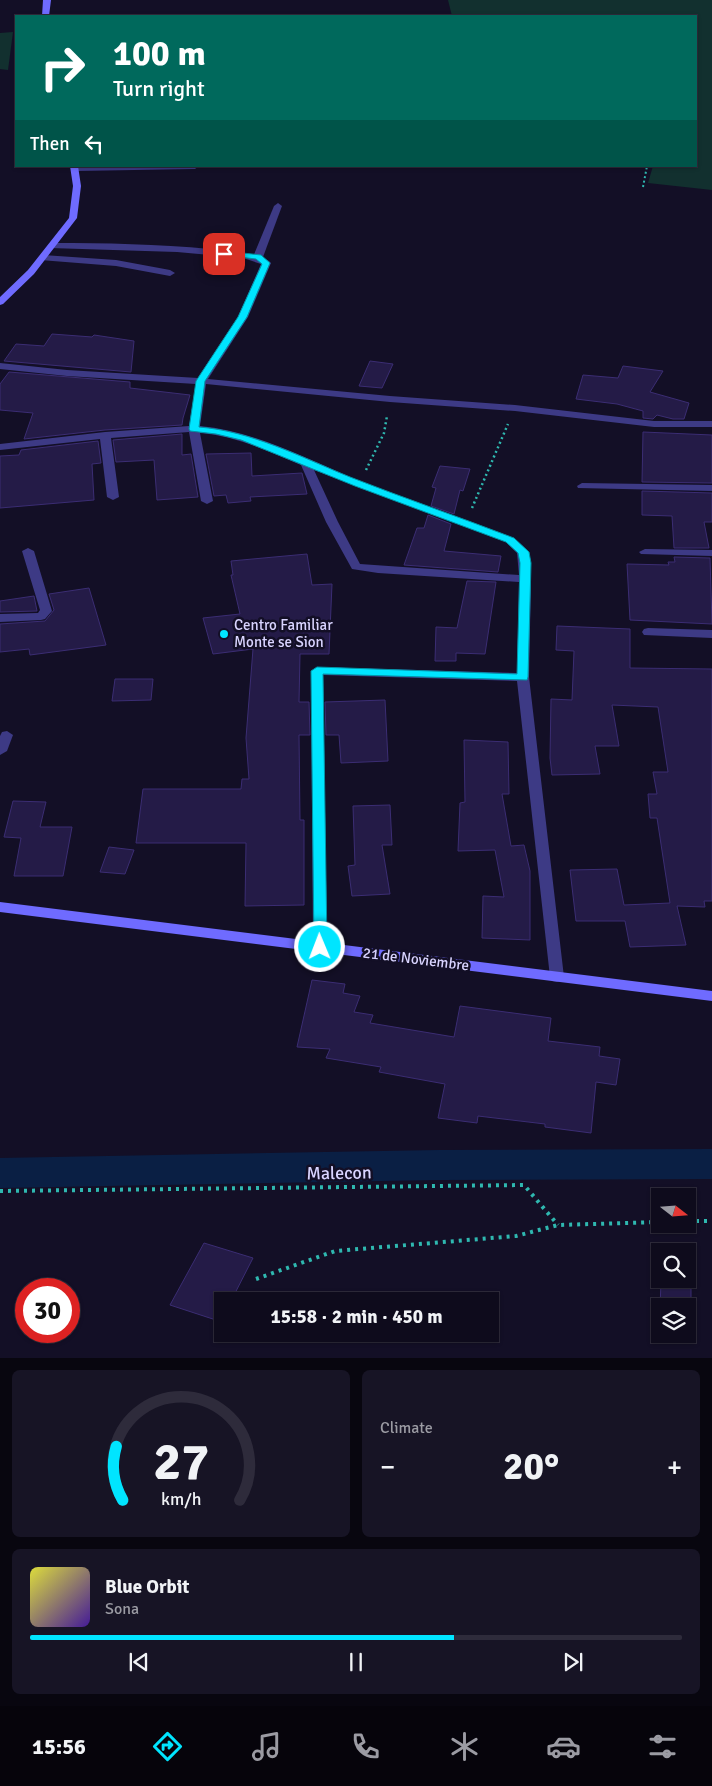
<!DOCTYPE html>
<html lang="en">
<head>
<meta charset="utf-8">
<style>
  body { margin:0; font-family:Signika,sans-serif; background:#171425; color:#f1f3f6; height:100vh; display:flex; flex-direction:column; font-size:19px; white-space:nowrap }
  * { box-sizing:border-box; margin:0 }
  p { font-size:16px; color:#9b9ba3 }
  .icon { flex:none; width:28px; height:28px; fill:none; stroke:currentColor; stroke-width:2; stroke-linecap:round; stroke-linejoin:round }
  .map { position:relative; height:1358px; overflow:hidden }
  .details { display:flex; flex-direction:column; gap:12px; padding:12px; background:#08060f; flex:1 }
  .details>* { flex:none }
  .guide { position:absolute; left:15px; top:15px; width:682px; height:152px; border-radius:0px; box-shadow:0 1px 4px #0004,0 0 0 1px #2e2b3b; background:#00695c; color:#fff; overflow:hidden }
  .needle { width:32px; rotate:107deg }
  .controls { position:absolute; left:651px; top:1188px; display:grid; gap:10px }
  .controls a { display:grid; place-items:center; width:45px; height:45px; border-radius:0px; background:#0e0b1c; box-shadow:0 1px 4px #0004,0 0 0 1px #2e2b3b; font-size:25px }
  .speed { position:absolute; left:15px; top:1278px; display:flex; gap:10px; font-size:25px; font-weight:700; text-align:center }
  .speed>* { display:grid; place-content:center; width:65px; height:65px; border-radius:50%; background:#0e0b1c; box-shadow:0 1px 4px #0004,0 0 0 1px #2e2b3b; line-height:1 }
  .speed .limit { border:8px solid #d22; background:#fff; color:#111 }
  .pin { position:absolute; display:grid; place-items:center; width:42px; height:42px; color:#fff; margin:-21px; border-radius:10px; box-shadow:0 2px 8px #0006 }
  .me { position:absolute; width:55px; margin:-28px; rotate:359deg; stroke-linejoin:round; filter:drop-shadow(0 0 4px #0008) }
  .turn { display:flex; align-items:center; gap:18px; height:105px; padding:0 15px; font-size:22px }
  .turn .icon { width:65px; height:65px; stroke-width:2.5 }
  .turn b { display:block; font-size:35px; line-height:42px }
  .then { display:flex; align-items:center; height:48px; padding:0 15px; background:#0003; gap:10px; font-size:19px }
  .big { font-size:38px; font-weight:800; line-height:1.1 }
  .details .widget { flex:1; display:flex; flex-direction:column; justify-content:center; gap:8px; min-width:0; padding:0 18px; border-radius:8px; background:#171425 }
  .details .dial { align-items:center; gap:0 }
  .dial svg { height:130px; overflow:visible; fill:none; stroke:#2e2b3b; stroke-width:7; stroke-linecap:round; text-anchor:middle }
  .dial text { fill:#f1f3f6; stroke:none }
  .song { display:flex; align-items:center; gap:15px }
  .cover { width:60px; height:60px; border-radius:8px; background:linear-gradient(135deg,hsl(60 70% 55%),hsl(260 70% 35%)) }
  .played { height:5px; border-radius:2px; background:linear-gradient(90deg,#00e5ff 65%,#2e2b3b 65%) }
  .keys { display:flex; justify-content:space-around; direction:ltr }
  .heat { display:flex; justify-content:space-between; align-items:center; font-size:28px; direction:ltr }
  .details .tiles { flex:1; display:grid; gap:12px; grid-template-columns:1fr 1fr }
  .widget:last-child { grid-column:span 2 }
  .trip { position:absolute; left:214px; top:1292px; width:285px; height:50px; border-radius:0px; background:#0e0b1c; box-shadow:0 1px 4px #0004,0 0 0 1px #2e2b3b; font-weight:800; line-height:50px; text-align:center }
  .menu { display:flex; height:80px; justify-content:space-around; align-items:center; background:#06040b; color:#9b9ba3 }
  .menu .icon { width:35px; height:35px }
  .menu .active { color:#00e5ff }
  .menu b { font-size:22px; color:#f1f3f6 }
  .map>svg:first-child { display:block }
  .green { fill:#12302f }
  .lines { fill:none; stroke-linecap:round; stroke-linejoin:round }
  .canal { fill:#0a1f44; fill-rule:evenodd }
  .building { fill:#241b47; stroke:#3b2d73 }
  .path-far2 { stroke:#2fb8b0; stroke-width:2; stroke-dasharray:2 2.5; stroke-linecap:butt }
  .path-far1 { stroke:#2fb8b0; stroke-width:2.5; stroke-dasharray:2 3; stroke-linecap:butt }
  .path { stroke:#2fb8b0; stroke-width:4; stroke-dasharray:3 5; stroke-linecap:butt }
  .lane { fill:#3d3a85; fill-rule:evenodd }
  .street { fill:#3d3a85; fill-rule:evenodd }
  .secondary { fill:#6f6bff; fill-rule:evenodd }
  .route { fill:#00e5ff; stroke:#0095a6 }
  .poi-dot { fill:#00e5ff; stroke:#130f26; stroke-width:2 }
  .labels { text-anchor:middle; dominant-baseline:central; stroke-width:5; stroke-linejoin:round; paint-order:stroke }
  .poi-label { font-size:15px; fill:#d9d4ff; stroke:#130f26; text-anchor:start }
  .street-label { font-size:15px; fill:#d9d4ff; stroke:#130f26 }
  .near-street-label { font-size:18px; fill:#d9d4ff; stroke:#130f26 }
</style>
</head>
<body>
<div class="map">
<svg width="712" height="1359" viewBox="0 0 712 1359">
  <rect width="100%" height="100%" fill="#130f26"/>
  <!-- green -->
  <g class="green">
    <polygon points="448,0 712,0 712,190 648,183 653,166 696,166 696,16 452,16"/>
    <polygon points="13,32 8,70 0,69 0,33"/>
  </g>
  <g class="lines">
    <!-- canal -->
    <polygon class="canal" points="712,1149 712,1179 439,1180 0,1188 0,1158 439,1150"/>
  </g>
  <!-- building -->
  <g class="building">
    <polygon points="52,334 92,337 94,335 134,341 131,372 4,361 16,344 44,346"/>
    <polygon points="370,361 393,364 382,388 359,386"/>
    <polygon points="623,366 663,371 650,392 689,403 684,419 673,419 657,415 653,419 643,418 643,411 617,404 576,399 583,375 618,378"/>
    <polygon points="9,372 130,382 130,388 190,395 183,418 182,425 105,430 24,439 33,413 0,410 0,384"/>
    <polygon points="643,432 712,435 712,483 642,482"/>
    <polygon points="182,434 182,455 191,454 198,497 157,500 154,460 116,462 113,440"/>
    <polygon points="98,441 101,463 92,464 94,500 0,508 0,456 19,455 21,450"/>
    <polygon points="251,453 252,476 302,473 307,494 250,497 251,501 228,503 226,495 214,496 206,454"/>
    <polygon points="440,466 470,469 463,491 460,490 454,514 431,506 436,488 432,487"/>
    <polygon points="642,491 712,493 712,522 704,522 709,548 674,548 672,516 642,515"/>
    <polygon points="428,515 451,524 444,551 501,556 498,572 404,565 417,528 424,528"/>
    <polygon points="307,554 312,585 332,584 329,654 300,654 299,702 309,702 310,735 299,735 300,820 304,820 304,905 245,906 246,843 136,843 143,789 241,789 242,779 249,779 246,738 253,649 213,654 203,618 240,614 231,575 233,575 231,561"/>
    <polygon points="674,557 710,558 712,624 630,620 627,564 669,565 668,562 675,562"/>
    <polygon points="467,581 496,582 485,654 456,653 456,661 435,661 436,627 457,628"/>
    <polygon points="89,588 106,645 30,655 29,649 0,652 0,624 45,621 54,610 49,594"/>
    <polygon points="34,596 37,611 0,612 0,601"/>
    <polygon points="557,626 630,629 630,668 712,669 712,901 704,901 705,907 677,906 686,945 630,947 625,921 576,921 570,870 617,869 624,905 670,903 657,818 650,818 648,794 657,794 653,772 668,772 658,707 612,705 619,746 595,746 600,774 552,775 550,758 551,699 572,700 574,651 556,650"/>
    <polygon points="115,679 153,679 151,700 112,701"/>
    <polygon points="385,700 388,761 341,763 339,735 326,735 325,702"/>
    <polygon points="464,740 508,742 509,794 502,794 511,846 524,845 530,871 530,940 482,938 483,896 504,897 495,850 458,851 460,803 465,802"/>
    <polygon points="13,801 46,802 40,827 72,827 63,876 14,876 21,838 4,837"/>
    <polygon points="390,805 392,845 382,845 390,894 352,896 348,866 355,865 353,806"/>
    <polygon points="109,847 134,850 125,874 100,872"/>
    <polygon points="312,980 345,984 343,993 360,996 354,1012 373,1015 370,1023 454,1037 460,1006 551,1018 548,1041 600,1047 599,1056 620,1059 616,1085 596,1082 591,1133 545,1127 545,1124 478,1116 477,1123 438,1118 445,1084 379,1072 381,1067 326,1058 330,1049 297,1047"/>
    <polygon points="204,1243 253,1258 231,1301 222,1301 222,1322 170,1305"/>
    <polygon points="661,1282 691,1286 691,1312 688,1311 688,1306 660,1308"/>
  </g>
  <g class="lines">
    <!-- path-far2 -->
    <polyline class="path-far2" points="643,187 647,166"/>
    <!-- path-far1 -->
    <g class="path-far1">
      <polyline points="366,470 384,433 387,416"/>
      <polyline points="472,508 508,424"/>
    </g>
    <!-- path -->
    <g class="path">
      <polyline points="0,1191 524,1185 558,1225"/>
      <polyline points="688,1221 712,1221"/>
      <polyline points="256,1279 335,1251 516,1236 558,1225 660,1222"/>
    </g>
    <!-- lane -->
    <g class="lane">
      <polygon points="72,166 199,166 195,169 75,171 72,170"/>
      <polygon points="278,203 282,206 263,257 258,260 255,259 253,257 274,206"/>
      <polygon points="43,255 116,260 170,270 175,273 170,276 116,266 40,260 38,258"/>
    </g>
    <!-- street -->
    <g class="street">
      <path d="M 53,243 C 105,243 158,244 210,249 C 230,251 251,251 269,261 L 271,263 L 248,317 L 208,379 L 390,396 L 515,405 L 654,421 L 712,421 L 712,427 L 654,427 L 515,411 L 390,402 L 206,384 L 200,426 C 255,431 307,459 357,480 C 409,501 462,518 514,538 L 529,552 L 531,579 L 529,677 L 564,977 L 562,981 L 557,982 L 552,981 L 550,977 L 517,681 L 323,675 L 327,947 L 325,951 L 315,951 L 313,947 L 311,671 L 317,667 L 517,673 L 519,582 L 378,573 L 352,569 L 326,522 L 301,465 C 268,451 236,436 200,433 L 213,501 L 207,504 L 201,501 L 189,432 L 111,438 L 119,497 L 113,500 L 107,497 L 100,439 L 0,450 L 0,444 L 105,432 L 189,426 L 196,384 L 67,376 L 0,369 L 0,363 L 67,370 L 198,378 L 238,317 L 261,264 L 243,258 L 177,252 L 50,248 L 50,244 ZM 314,470 L 506,542 L 517,553 L 519,575 L 360,564 L 338,522 Z"/>
      <polygon points="582,483 712,485 712,491 578,488 577,486"/>
      <polygon points="28,548 34,551 52,611 45,619 41,620 0,622 0,614 38,613 40,610 22,551"/>
      <polygon points="645,549 712,550 712,556 641,554 639,552"/>
      <polygon points="648,628 712,630 712,638 644,635 642,632 644,629"/>
      <polygon points="7,731 13,735 7,751 0,755 0,736 2,732"/>
    </g>
    <!-- secondary -->
    <g class="secondary">
      <polygon points="43,0 51,0 49,16 42,16"/>
      <polygon points="70,166 78,166 81,186 77,218 34,274 3,304 0,305 0,297 28,270 69,218 73,186"/>
      <polygon points="0,902 712,991 712,1001 0,912"/>
    </g>
  </g>
  <!-- route -->
  <path class="route" d="M 224,251 L 261,255 L 270,263 L 247,317 L 205,381 L 199,427 C 251,431 301,457 350,477 C 404,498 459,517 514,538 L 529,552 L 531,563 L 528,677 L 527,680 L 323,674 L 327,947 L 325,950 L 316,950 L 314,947 L 311,671 L 317,667 L 517,674 L 520,563 L 518,553 L 506,542 L 355,486 L 241,440 L 216,434 L 190,431 L 189,429 L 196,381 L 238,317 L 262,264 L 256,259 L 221,255 L 220,254 Z"/>
  <!-- markers -->
  <circle class="poi-dot" cx="224" cy="634" r="5"/>
  <g class="labels">
    <!-- poi labels -->
    <g class="poi-label">
      <text x="234" y="625">Centro Familiar<tspan x="234" dy="17">Monte se Sion</tspan></text>
    </g>
    <!-- street labels -->
    <g class="street-label">
      <text transform="translate(416 959) rotate(7)">21 de Noviembre</text>
    </g>
    <!-- near-street labels -->
    <g class="near-street-label">
      <text transform="translate(339 1173) rotate(-1)">Malecon</text>
    </g>
  </g>
</svg>
<div class="controls">
<a><svg class="needle" viewBox="-14 -14 28 28"><path d="M0-13l5 13h-10z" fill="#e53935"/><path d="M0 13l5-13h-10z" fill="#9b9ba3"/></svg></a>
<a><svg class="icon" aria-label="search" viewBox="0 0 24 24"><circle cx="10" cy="10" r="6"/><path d="M15 15l6 6"/></svg></a>
<a><svg class="icon" aria-label="layers" viewBox="0 0 24 24"><path d="M12 4l9 5-9 5-9-5zM3 14l9 5 9-5"/></svg></a>
</div>
<div class="speed"><div class="limit">30</div></div>
<div class="pin" style="left:224px;top:254px;background:#d93025"><svg class="icon" aria-label="arrive" viewBox="0 0 24 24"><path d="M6 21V4h12l-3 4 3 4H6"/></svg></div>
<svg class="me" style="left:320px;top:947px" viewBox="-20 -20 40 40"><circle r="17" fill="#00e5ff" stroke="#fff" stroke-width="3"/><path d="M0-11L8 9 0 5-8 9z" fill="#fff"/></svg>
<div class="trip">15:58 · 2 min · 450 m</div>
<div class="guide">
<div class="turn"><svg class="icon" aria-label="right" viewBox="0 0 24 24"><path d="M7 20v-9h11M14 6l5 5-5 5"/></svg><div><b>100 m</b>Turn right</div></div>
<div class="then">Then<svg class="icon" aria-label="left" viewBox="0 0 24 24"><path d="M17 20v-9H6M10 6l-5 5 5 5"/></svg></div>
</div>
</div>
<section class="details">
<div class="tiles">
<div class="widget dial"><svg viewBox="0 0 100 80">
<path d="M14 69A42 42 0 1 1 86 69"/>
<path d="M14 69A42 42 0 0 1 10 36" stroke="#00e5ff"/>
<text x="50" y="56" font-size="32" font-weight="700">27</text>
<text x="50" y="72" font-size="11">km/h</text>
</svg></div>
<div class="widget"><p>Climate</p>
<div class="heat"><a>−</a><b class="big">20°</b><a>+</a></div>
</div>
<div class="widget">
<div class="song"><i class="cover"></i><div><b>Blue Orbit</b><p>Sona</p></div></div>
<div class="played"></div>
<div class="keys"><svg class="icon" aria-label="previous" viewBox="0 0 24 24"><path d="M18 5L8 12l10 7zM5 5v14"/></svg><svg class="icon" aria-label="pause" viewBox="0 0 24 24"><path d="M8 5v14M16 5v14"/></svg><svg class="icon" aria-label="next" viewBox="0 0 24 24"><path d="M6 5l10 7-10 7zM19 5v14"/></svg></div>
</div>
</div>
</section>
<nav class="menu">
<b>15:56</b>
<svg class="icon active" aria-label="directions" viewBox="0 0 24 24"><path d="M12 3l9 9-9 9-9-9zM9 14v-3h6M13 9l2 2-2 2"/></svg>
<svg class="icon" aria-label="music" viewBox="0 0 24 24"><path d="M9 18V5l10-2v13"/><circle cx="6" cy="18" r="3"/><circle cx="16" cy="16" r="3"/></svg>
<svg class="icon" aria-label="phone" viewBox="0 0 24 24"><path d="M5 4h4l2 5-3 2q2 4 5 5l2-3 5 2v4C11 20 4 13 5 4z"/></svg>
<svg class="icon" aria-label="climate" viewBox="0 0 24 24"><path d="M12 3v18M4 7l16 10M4 17L20 7"/></svg>
<svg class="icon" aria-label="car" viewBox="0 0 24 24"><path d="M5 17H2v-5l4-1 3-4h7l3 4 3 1v5h-3M9 17h6M6 11h13"/><circle cx="7" cy="17" r="2"/><circle cx="17" cy="17" r="2"/></svg>
<svg class="icon" aria-label="filters" viewBox="0 0 24 24"><path d="M4 7h16M4 17h16"/><circle cx="9" cy="7" r="2"/><circle cx="15" cy="17" r="2"/></svg>
</nav>
</body>
</html>
